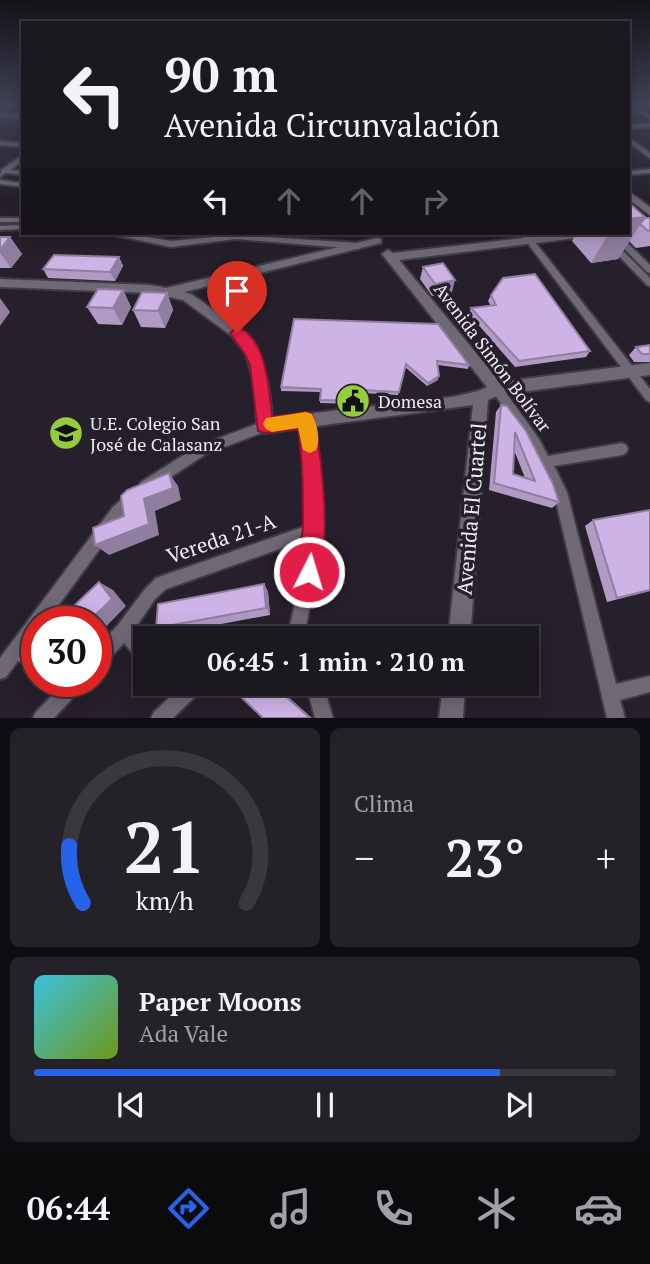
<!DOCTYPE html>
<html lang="es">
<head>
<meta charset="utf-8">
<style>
  body { margin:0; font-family:"PT Serif",serif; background:#252129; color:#f1f3f6; height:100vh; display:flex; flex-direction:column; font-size:26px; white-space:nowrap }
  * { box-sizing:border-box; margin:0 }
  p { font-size:23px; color:#a0a0a5 }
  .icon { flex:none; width:38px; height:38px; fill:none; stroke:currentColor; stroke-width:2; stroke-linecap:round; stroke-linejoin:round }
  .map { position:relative; height:718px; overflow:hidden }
  .details { display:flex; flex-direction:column; gap:10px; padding:10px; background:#0f0d12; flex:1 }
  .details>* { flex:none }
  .top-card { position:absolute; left:21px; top:21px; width:609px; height:214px; border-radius:0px; box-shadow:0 4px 18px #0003,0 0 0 2px #3a373e; background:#1c1820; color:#f1f3f6; overflow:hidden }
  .speed { position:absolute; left:21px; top:606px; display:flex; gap:14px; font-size:35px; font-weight:700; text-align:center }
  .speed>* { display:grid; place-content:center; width:91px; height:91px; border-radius:50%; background:#1c1820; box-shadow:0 4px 18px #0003,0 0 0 2px #3a373e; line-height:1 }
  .speed .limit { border:10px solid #d22; background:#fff; color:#111 }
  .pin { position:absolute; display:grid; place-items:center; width:60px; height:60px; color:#fff; margin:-72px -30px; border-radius:50% 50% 50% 0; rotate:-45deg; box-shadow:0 0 7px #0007 }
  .pin .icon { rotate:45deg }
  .me { position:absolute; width:77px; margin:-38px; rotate:5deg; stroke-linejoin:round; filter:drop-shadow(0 0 5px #0008) }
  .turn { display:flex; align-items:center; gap:24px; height:147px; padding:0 28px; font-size:32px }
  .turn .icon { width:91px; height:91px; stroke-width:2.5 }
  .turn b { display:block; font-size:49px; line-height:60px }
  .lanes { display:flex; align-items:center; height:66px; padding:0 28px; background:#0003; justify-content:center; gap:35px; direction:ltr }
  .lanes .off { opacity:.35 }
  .big { font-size:52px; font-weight:700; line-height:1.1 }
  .details .widget { flex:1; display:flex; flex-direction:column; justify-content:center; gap:10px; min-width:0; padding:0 24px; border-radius:10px; background:#252129 }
  .details .dial { align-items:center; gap:0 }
  .dial svg { height:182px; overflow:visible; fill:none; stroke:#3a373e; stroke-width:7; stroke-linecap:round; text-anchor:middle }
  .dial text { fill:#f1f3f6; stroke:none }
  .song { display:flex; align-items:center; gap:21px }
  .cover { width:84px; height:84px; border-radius:10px; background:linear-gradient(135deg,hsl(190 70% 55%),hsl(80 70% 35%)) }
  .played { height:7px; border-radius:4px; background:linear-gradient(90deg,#2563eb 80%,#3a373e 80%) }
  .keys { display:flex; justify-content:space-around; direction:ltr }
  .heat { display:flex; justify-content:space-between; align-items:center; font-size:38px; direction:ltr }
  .details .tiles { flex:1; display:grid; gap:10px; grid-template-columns:1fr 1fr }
  .widget:last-child { grid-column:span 2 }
  .trip { position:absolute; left:133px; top:626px; width:406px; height:70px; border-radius:0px; background:#1c1820; box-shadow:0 4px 18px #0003,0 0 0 2px #3a373e; font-weight:700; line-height:70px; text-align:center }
  .dock { display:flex; height:112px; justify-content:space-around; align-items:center; background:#0b0a0d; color:#a0a0a5 }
  .dock .icon { width:49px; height:49px }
  .dock .active { color:#2563eb }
  .dock b { font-size:32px; color:#f1f3f6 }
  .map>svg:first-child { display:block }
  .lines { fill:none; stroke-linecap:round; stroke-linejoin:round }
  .street-casing { stroke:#403b44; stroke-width:4 }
  .secondary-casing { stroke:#403b44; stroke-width:4 }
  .street { fill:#6f6976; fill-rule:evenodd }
  .secondary { fill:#6f6976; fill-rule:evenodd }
  .wall { fill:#b19bc6; fill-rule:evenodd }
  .shaded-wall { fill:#907ea1 }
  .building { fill:#ceb4e6; stroke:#907ea1; stroke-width:2; fill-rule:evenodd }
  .route { fill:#e11d48; stroke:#92132f; stroke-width:2 }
  .slow { fill:#f59e0b }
  .labels { text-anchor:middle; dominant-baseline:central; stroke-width:7; stroke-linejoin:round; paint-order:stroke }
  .street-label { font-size:18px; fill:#efecf3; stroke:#25202b }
  .poi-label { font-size:18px; fill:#efecf3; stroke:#25202b; text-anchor:start }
  .near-street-label { font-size:21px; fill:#efecf3; stroke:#25202b }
</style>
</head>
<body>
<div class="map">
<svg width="650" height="718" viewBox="0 0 650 718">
  <rect width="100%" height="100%" fill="#25202b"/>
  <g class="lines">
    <!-- street casing -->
    <g class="street-casing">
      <g id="street">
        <polygon points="11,103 17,103 1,113 23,115 23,119 0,117 0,110"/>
        <polygon points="628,103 631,103 650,115 650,119 628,106"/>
        <polygon points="650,123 650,127 628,129 628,125"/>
        <polygon points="628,137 650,153 650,158 628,142"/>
        <polygon points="0,141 23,143 23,147 0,145"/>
        <polygon points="23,155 23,160 11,170 23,171 23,175 6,173 0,177 1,170"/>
        <polygon points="650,169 650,173 628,175 628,171"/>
        <polygon points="0,180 23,183 23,187 0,184"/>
        <rect x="0" y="218" width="23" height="4"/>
        <polygon points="23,225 23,229 0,230 0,226"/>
        <polygon points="110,233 125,233 171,241 236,235 359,243 363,246 359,249 236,239 171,247 114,235"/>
        <polygon points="520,233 528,233 650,389 650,402 646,400"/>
        <polygon points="597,233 605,233 650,278 650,286 647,285"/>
        <polygon points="609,233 617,233 650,265 650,273 647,272"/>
        <polygon points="497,384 501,386 539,439 548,456 622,443 626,445 628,449 626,453 622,455 554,466 567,492 616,684 650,676 650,692 620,700 625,718 607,718 554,493 531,447 493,392 491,389 493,386"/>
        <path d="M 306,415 L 310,416 L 312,420 C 323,495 321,565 303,639 L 287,639 L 299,585 L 305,540 L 166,589 L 155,599 L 134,630 L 145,643 L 145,663 L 139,661 L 124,643 L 102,666 L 96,668 L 96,648 L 118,625 L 145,589 L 156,578 L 306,526 L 306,475 L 300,420 L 302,416 Z"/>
        <polygon points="265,421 269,422 271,426 269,430 206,454 151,490 146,492 141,490 140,486 141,482 198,446"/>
        <polygon points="132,492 137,494 139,499 137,504 123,517 47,621 37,621 37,636 6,677 0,679 0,658 113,507 127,494"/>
        <polygon points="66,681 85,681 83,687 54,718 33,718 36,712"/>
        <polygon points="164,684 204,684 202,690 173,718 151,718 154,712 171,696"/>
        <polygon points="306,684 323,684 333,718 315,718"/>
      </g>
    </g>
    <!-- secondary casing -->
    <g class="secondary-casing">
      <g id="secondary">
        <polygon points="628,191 650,207 650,215 628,199"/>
        <path d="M 567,233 L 597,233 L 592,236 L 399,260 L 500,382 L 650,363 L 650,375 L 499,395 L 488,400 L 470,639 L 448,639 L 473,405 L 265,433 L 259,431 L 257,426 L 255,385 L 246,354 L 232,336 L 183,300 L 150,293 L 0,287 L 0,279 L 150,285 L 166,288 L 377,238 L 381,239 L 381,243 L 184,292 L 191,294 C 251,336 266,342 272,418 L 452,397 L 478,391 L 487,387 L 382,254 L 388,250 L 393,253 Z"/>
        <polygon points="443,684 465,684 463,718 439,718"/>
      </g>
    </g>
    <!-- street -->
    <use href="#street" class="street"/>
    <!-- secondary -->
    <use href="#secondary" class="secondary"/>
  </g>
  <!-- wall -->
  <g class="wall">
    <polygon points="645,218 650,218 650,246 636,248 629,241 618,259 591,263 572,241 576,233 628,233"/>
    <polygon points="0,237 10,237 22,254 11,268 0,268"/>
    <polygon points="119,257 123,266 115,281 48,278 43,269"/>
    <polygon points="423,267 452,292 432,296 420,279"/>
    <polygon points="123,290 131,307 122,325 98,324 87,307"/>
    <polygon points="167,293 173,310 165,328 141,327 133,310"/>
    <polygon points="491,295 590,351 586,357 515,367 469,314 471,308 491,306 488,301"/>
    <polygon points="294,319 469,365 468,369 438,365 438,380 427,386 405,367 398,395 362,393 361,404 320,403 321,392 281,391 281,387"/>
    <polygon points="650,345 650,362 634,362 629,355 636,347"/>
    <path d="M 501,405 L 559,502 L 552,508 L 489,490 L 496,412 ZM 514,450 L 525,478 L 513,474 Z"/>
    <polygon points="650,510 650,591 607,602 585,526 593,520"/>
    <polygon points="264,584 268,592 270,615 168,634 156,628"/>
  </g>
  <!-- shaded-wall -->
  <g class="shaded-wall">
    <polygon points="645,217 618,259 591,263 609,233 628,233 628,219"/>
    <polygon points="10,237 22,254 11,268 0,253 0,250"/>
    <polygon points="119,257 123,266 115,281 110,272"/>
    <polygon points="455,280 452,292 432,296 435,284"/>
    <polygon points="123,290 131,307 122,325 113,308"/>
    <polygon points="167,293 173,310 165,328 158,311"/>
    <polygon points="0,298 10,312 0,326"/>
    <polygon points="439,376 438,380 427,386 428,383"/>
    <polygon points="169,473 178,486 181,500 155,511 159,535 109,555 95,545 144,499"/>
    <polygon points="99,582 113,590 126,606 96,637 96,621 89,621"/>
    <polygon points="264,584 268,592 270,615 266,608"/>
    <polygon points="272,684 274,684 312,718 310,718"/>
  </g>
  <!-- building -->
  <g class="building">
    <polygon points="628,202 645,217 628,219"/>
    <polygon points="645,218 650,218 650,230 648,231 640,224"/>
    <polygon points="0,237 10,237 0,250"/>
    <polygon points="54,255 119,257 110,272 43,269"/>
    <polygon points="443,263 455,280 435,284 423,267"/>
    <polygon points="535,274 590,351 519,361 471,308 496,305 491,295 503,278"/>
    <polygon points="98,289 123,290 113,308 87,307"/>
    <polygon points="142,292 167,293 158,311 133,310"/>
    <polygon points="294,319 438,324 469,365 437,361 439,376 428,383 406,364 399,392 362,390 362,401 320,400 321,389 281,387"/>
    <polygon points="650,345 650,354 642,354 636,347"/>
    <path d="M 501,405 L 507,406 L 526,431 L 553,484 L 559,502 L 494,483 ZM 515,432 L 535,481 L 513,474 Z"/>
    <polygon points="169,473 173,488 144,499 149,524 95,545 93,528 124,516 121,496 127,490"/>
    <polygon points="650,510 650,590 617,598 593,520"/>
    <polygon points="99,582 112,599 89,621 58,621"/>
    <polygon points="264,584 266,608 156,628 158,604"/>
    <polygon points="37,642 37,674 31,679 19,659"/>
    <polygon points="237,684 272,684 310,718 263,718 240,696 242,692 236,686"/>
  </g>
  <!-- sky -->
  <linearGradient id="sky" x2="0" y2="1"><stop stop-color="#141218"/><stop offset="0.51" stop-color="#404255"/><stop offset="1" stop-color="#404255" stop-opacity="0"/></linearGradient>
  <rect width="650" height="203" fill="url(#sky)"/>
  <!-- route -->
  <path class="route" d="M 237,327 C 267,337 269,391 272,417 L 306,412 L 312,414 L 314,420 C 322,460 332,543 317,580 L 309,583 L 301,580 C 295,564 302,544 303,526 C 303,494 303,461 298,429 L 265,433 L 258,431 L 250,365 L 245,354 L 230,333 Z"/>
  <!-- slow -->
  <path class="slow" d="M 306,412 L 312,414 C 317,424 321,440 316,450 L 310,453 L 303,450 L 298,428 L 272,432 L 266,429 L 263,424 L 266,418 Z"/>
  <!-- icons -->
  <defs>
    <g id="civic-disc" transform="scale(1.75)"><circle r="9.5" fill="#94cc3c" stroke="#25202b"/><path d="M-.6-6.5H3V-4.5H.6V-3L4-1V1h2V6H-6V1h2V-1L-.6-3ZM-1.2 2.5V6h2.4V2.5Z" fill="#111"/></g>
    <g id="school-disc" transform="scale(1.75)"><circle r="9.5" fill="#94cc3c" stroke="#25202b"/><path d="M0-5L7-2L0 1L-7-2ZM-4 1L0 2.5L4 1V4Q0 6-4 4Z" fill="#111"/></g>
  </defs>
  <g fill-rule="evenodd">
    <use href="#civic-disc" x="353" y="401"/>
    <use href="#school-disc" x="66" y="433"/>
  </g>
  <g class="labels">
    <!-- street labels -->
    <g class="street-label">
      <text transform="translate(493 357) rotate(53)">Avenida Simón Bolívar</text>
    </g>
    <!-- poi labels -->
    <g class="poi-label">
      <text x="378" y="401">Domesa</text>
      <text x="90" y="423">U.E. Colegio San<tspan x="90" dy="21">José de Calasanz</tspan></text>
    </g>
    <!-- near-street labels -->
    <g class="near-street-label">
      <text transform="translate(471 509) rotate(-85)">Avenida El Cuartel</text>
      <text transform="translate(221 538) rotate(-19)">Vereda 21-A</text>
    </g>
  </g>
</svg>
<div class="speed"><div class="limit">30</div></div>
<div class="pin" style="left:237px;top:333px;background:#d93025"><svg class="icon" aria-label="arrive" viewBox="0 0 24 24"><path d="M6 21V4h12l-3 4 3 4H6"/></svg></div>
<svg class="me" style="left:309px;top:572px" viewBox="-20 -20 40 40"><circle r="17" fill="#e11d48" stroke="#fff" stroke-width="3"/><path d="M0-11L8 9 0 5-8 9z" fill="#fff"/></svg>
<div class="trip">06:45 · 1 min · 210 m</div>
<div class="top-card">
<div class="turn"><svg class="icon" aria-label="left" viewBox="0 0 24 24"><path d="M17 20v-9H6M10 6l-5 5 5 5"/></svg><div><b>90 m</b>Avenida Circunvalación</div></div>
<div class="lanes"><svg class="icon" aria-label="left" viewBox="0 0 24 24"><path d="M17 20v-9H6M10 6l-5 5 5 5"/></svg><svg class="icon off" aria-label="ahead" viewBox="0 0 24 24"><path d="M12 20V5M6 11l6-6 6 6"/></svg><svg class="icon off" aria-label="ahead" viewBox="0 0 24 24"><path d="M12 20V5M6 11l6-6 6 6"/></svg><svg class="icon off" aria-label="right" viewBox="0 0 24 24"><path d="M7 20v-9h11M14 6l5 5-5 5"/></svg></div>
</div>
</div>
<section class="details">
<div class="tiles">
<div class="widget dial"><svg viewBox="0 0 100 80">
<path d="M14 69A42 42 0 1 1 86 69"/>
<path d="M14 69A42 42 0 0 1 8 44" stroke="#2563eb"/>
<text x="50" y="56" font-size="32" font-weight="700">21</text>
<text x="50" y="72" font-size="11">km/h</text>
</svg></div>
<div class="widget"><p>Clima</p>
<div class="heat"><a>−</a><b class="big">23°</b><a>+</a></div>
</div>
<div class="widget">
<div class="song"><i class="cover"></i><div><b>Paper Moons</b><p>Ada Vale</p></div></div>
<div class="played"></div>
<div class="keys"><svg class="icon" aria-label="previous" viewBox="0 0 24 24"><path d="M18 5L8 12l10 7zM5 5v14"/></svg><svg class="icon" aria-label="pause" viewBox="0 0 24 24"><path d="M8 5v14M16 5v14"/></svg><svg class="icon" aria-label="next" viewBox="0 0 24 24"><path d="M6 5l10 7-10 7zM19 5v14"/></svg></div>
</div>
</div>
</section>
<nav class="dock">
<b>06:44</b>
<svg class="icon active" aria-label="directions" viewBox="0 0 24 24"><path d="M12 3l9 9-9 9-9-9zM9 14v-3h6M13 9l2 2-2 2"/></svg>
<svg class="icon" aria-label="music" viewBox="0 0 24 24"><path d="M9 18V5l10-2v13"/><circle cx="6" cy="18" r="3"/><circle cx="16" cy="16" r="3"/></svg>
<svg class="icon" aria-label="phone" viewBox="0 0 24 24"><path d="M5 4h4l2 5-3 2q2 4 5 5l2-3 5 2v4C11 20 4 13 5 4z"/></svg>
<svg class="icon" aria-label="climate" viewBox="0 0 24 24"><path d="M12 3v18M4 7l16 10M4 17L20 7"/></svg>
<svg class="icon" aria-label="car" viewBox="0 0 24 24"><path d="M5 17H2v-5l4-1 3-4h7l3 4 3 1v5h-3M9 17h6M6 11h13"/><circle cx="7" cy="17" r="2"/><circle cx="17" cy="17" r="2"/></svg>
</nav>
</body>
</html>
